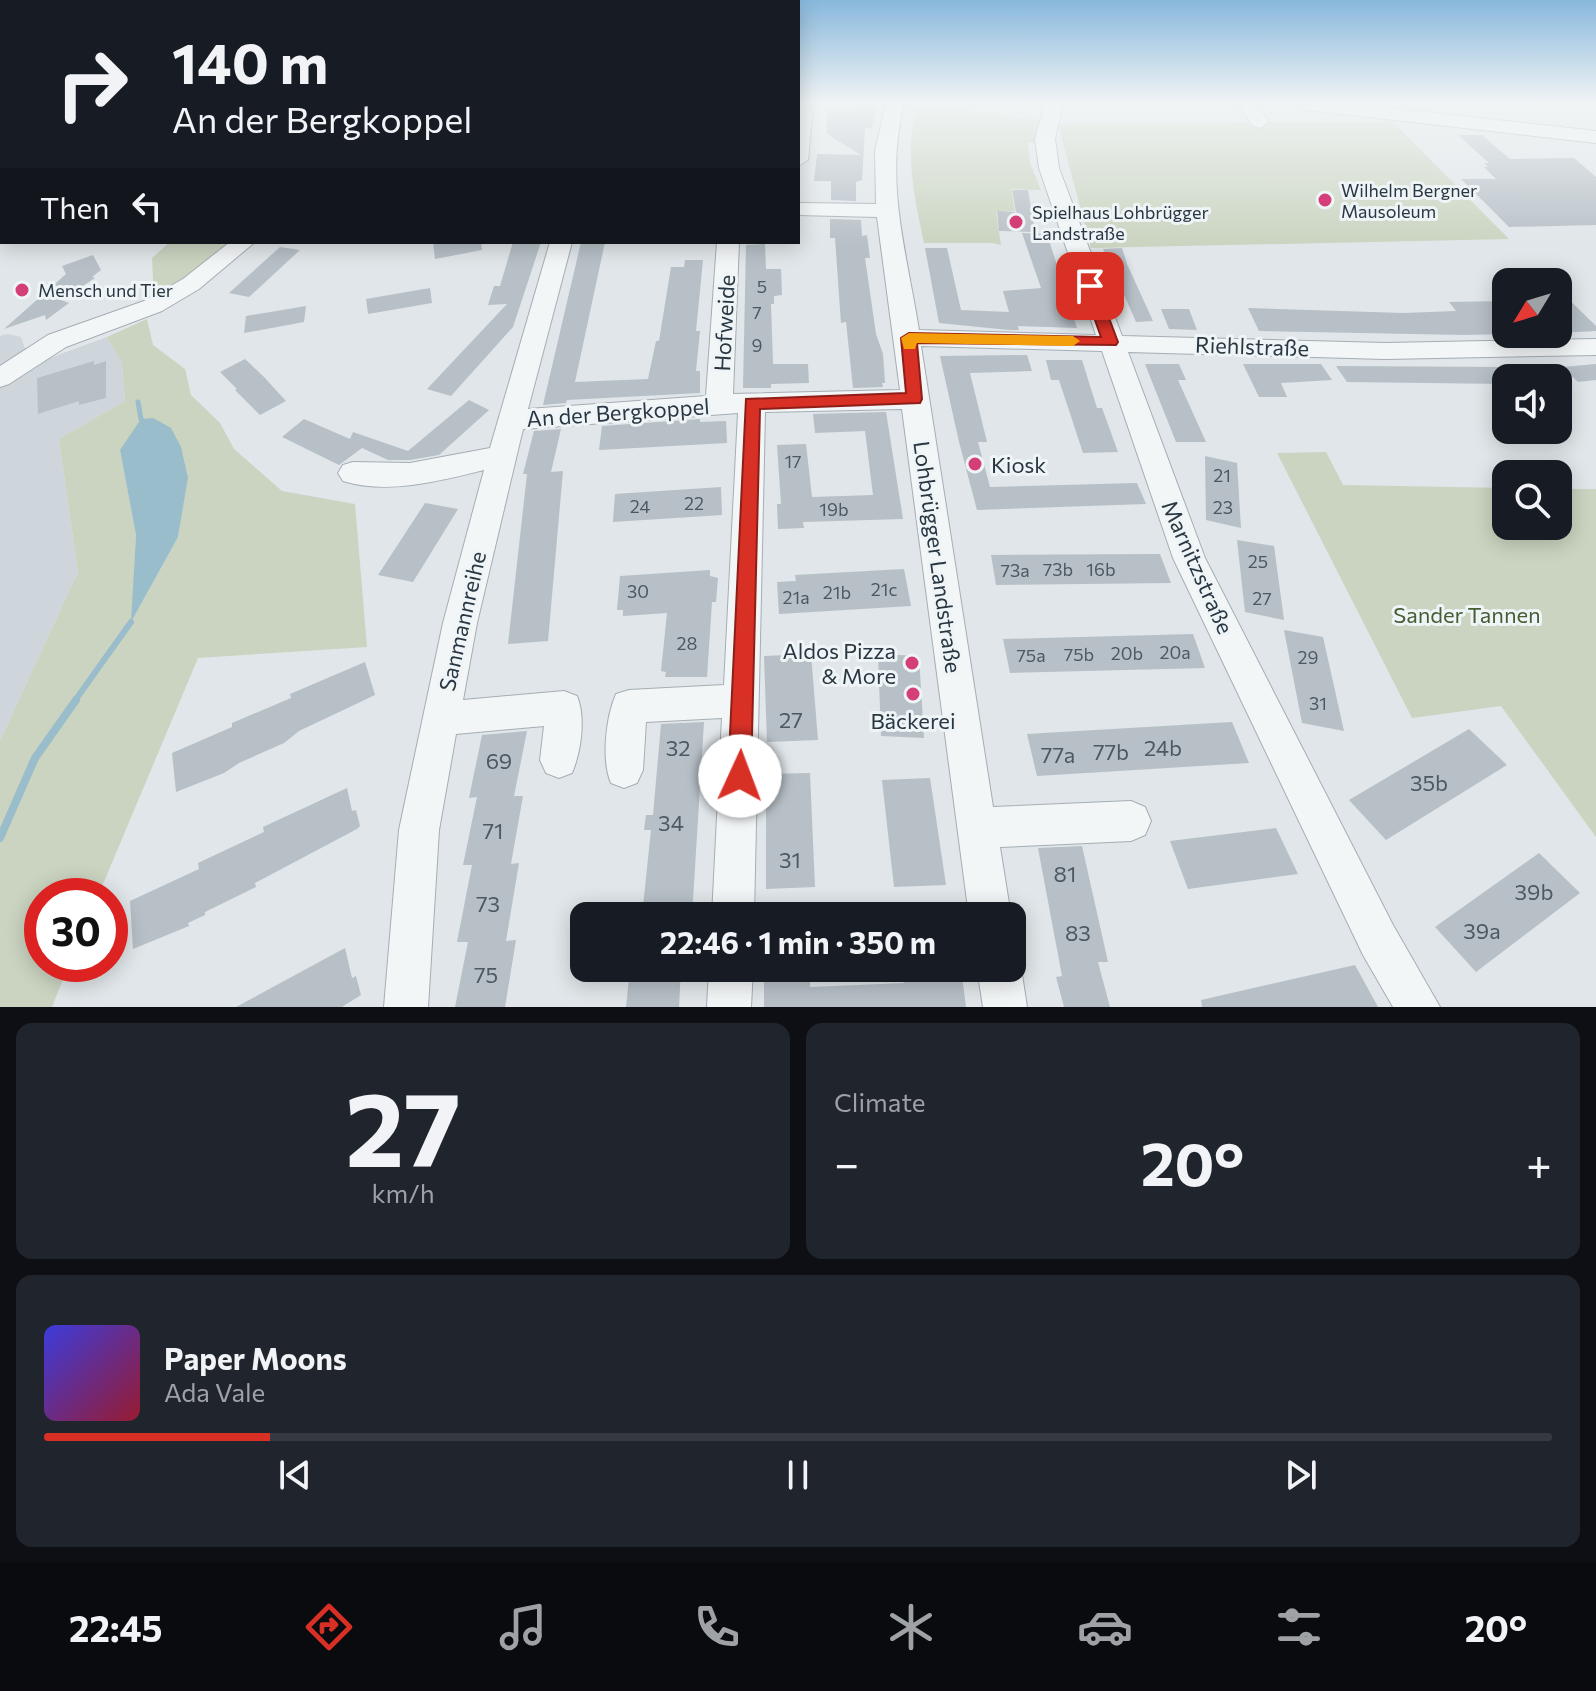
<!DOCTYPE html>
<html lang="en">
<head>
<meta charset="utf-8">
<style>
  body { margin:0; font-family:Commissioner,sans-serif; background:#20242c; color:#f1f3f6; height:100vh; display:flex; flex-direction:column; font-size:30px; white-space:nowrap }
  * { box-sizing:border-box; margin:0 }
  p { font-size:26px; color:#9ea1a6 }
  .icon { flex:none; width:44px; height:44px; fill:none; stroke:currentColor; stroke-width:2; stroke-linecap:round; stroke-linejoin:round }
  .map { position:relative; height:1007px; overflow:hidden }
  .drawer { display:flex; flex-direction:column; gap:16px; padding:16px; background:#0d0f14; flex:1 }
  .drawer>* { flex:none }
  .hud { position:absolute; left:0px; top:0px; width:800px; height:244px; box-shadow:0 4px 20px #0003; background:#171b24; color:#f1f3f6; overflow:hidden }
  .needle { width:52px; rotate:232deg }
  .fabs { position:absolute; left:1492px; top:268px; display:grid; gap:16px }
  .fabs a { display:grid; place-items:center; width:80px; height:80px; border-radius:16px; background:#171b24; box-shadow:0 4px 20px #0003; font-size:40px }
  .speed { position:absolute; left:24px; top:878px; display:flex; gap:16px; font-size:40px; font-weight:700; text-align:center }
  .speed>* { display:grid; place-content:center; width:104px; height:104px; border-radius:50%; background:#171b24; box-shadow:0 4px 20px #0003; line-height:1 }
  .speed .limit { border:12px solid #d22; background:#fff; color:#111 }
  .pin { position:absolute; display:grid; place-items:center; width:68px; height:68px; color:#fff; margin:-34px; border-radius:16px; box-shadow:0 4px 12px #0006 }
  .me { position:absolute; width:88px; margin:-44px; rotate:2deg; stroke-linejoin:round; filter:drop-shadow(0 0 6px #0008) }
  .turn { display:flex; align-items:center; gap:28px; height:168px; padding:0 40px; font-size:36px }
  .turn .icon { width:104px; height:104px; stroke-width:2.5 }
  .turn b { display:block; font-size:56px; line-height:68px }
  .then { display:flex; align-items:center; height:76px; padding:0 40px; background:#0003; gap:16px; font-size:30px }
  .big { font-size:60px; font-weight:700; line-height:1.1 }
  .drawer .widget { flex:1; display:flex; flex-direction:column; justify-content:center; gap:12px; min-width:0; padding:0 28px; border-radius:16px; background:#20242c }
  .drawer .dial { align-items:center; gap:0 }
  .dial b { font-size:104px; line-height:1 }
  .song { display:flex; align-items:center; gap:24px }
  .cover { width:96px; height:96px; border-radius:12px; background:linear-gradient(135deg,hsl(240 70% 55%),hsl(350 70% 35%)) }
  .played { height:8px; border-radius:4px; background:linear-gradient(90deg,#d93025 15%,#363941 15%) }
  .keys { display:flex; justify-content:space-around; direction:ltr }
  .heat { display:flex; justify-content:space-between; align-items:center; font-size:44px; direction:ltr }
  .drawer .tiles { flex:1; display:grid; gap:16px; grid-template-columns:1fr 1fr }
  .widget:last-child { grid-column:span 2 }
  .trip { position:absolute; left:570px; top:902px; width:456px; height:80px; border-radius:16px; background:#171b24; box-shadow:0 4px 20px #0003; font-weight:700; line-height:80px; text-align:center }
  .dock { display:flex; height:128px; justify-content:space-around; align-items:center; background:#090b0e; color:#9ea1a6 }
  .dock .icon { width:56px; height:56px }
  .dock .on { color:#d93025 }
  .dock b { font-size:36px; color:#f1f3f6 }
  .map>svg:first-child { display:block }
  .built { fill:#ced6dc }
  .green { fill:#cad4c0; fill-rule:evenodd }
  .water { fill:#99bdcb }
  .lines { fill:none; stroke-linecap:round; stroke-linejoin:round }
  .stream-far2 { stroke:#99bdcb; stroke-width:5 }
  .stream-far1 { stroke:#99bdcb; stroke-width:6 }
  .stream { stroke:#99bdcb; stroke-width:8 }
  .building { fill:#b7c0c7 }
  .minor-casing { stroke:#a5aeb4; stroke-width:2 }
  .minor { fill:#f3f6f7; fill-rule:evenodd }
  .route { fill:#d93025; stroke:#8d1f18; stroke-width:2 }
  .slow { fill:#f59e0b }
  .poi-dot { fill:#d43f7a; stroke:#eff4f7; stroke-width:3 }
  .labels { text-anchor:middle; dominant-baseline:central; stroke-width:6; stroke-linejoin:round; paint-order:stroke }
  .far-poi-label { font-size:18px; fill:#283742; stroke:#eff4f7; text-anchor:start }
  .number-label { font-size:18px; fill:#4c5963 }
  .street-label { font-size:22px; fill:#283742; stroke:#eff4f7 }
  .poi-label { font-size:22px; fill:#283742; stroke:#eff4f7; text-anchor:start }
  .park-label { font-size:22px; fill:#465e34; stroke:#eff4f7 }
  .near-number-label { font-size:22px; fill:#4c5963 }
</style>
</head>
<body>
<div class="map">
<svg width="1596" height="1007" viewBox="0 0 1596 1007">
  <rect width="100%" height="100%" fill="#e0e6e9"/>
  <!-- built -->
  <polygon class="built" points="8,334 21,337 31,365 107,337 122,363 125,401 59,439 78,572 0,741 0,336"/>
  <!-- green -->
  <g class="green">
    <path d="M 917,105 L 1039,120 L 1036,143 L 1028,143 L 1030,163 L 1041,190 L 1011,189 L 1015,211 L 996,212 L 1001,245 L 993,243 L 924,243 C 914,195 904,152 917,105 Z"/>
    <polygon points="1393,122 1509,239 1091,248 1058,124"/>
    <polygon points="170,242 234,242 186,280 154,300 152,258"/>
    <path d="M 147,319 L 153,345 L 185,369 L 191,395 L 220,423 L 234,449 L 282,491 L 355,504 L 367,647 L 198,658 L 98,896 L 42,896 L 42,964 L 69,964 L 52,1007 L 0,1007 L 0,741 L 78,572 L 59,439 L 125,401 L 122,363 L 107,337 ZM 120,450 L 188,478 L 178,537 L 132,620 L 136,535 Z"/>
    <polygon points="1326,452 1343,485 1506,488 1506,526 1558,526 1558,489 1596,489 1596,837 1501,706 1412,718 1277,453"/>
  </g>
  <!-- water -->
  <polygon class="water" points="153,418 171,428 181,447 188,478 178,537 131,622 136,535 120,450 141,419"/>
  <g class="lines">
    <!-- stream-far2 -->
    <polyline class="stream-far2" points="138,402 141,419"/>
    <!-- stream-far1 -->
    <polyline class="stream-far1" points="74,702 131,622"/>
    <!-- stream -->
    <polyline class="stream" points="0,838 35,758 76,700"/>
  </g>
  <!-- building -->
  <g class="building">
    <polygon points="856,104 877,104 872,128 865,128 862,180 856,182 856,201 831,200 831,181 814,181 817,154 861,155 827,134 827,109 853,110"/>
    <polygon points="1458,135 1482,135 1510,159 1574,158 1596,177 1596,225 1509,227 1461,179 1496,179 1484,167 1488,167 1484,163 1489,163"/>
    <polygon points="1012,190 1028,190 1035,232 999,231 997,211 1016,212"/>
    <polygon points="830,219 861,220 862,236 867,235 870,258 865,258 876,334 883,354 885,383 882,383 883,387 853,388 846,322 841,323 835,238 830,238"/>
    <polygon points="1022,233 1047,234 1077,328 1018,326 1019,330 1009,330 939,323 925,248 947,248 961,310 1009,312 1003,291 1041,288"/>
    <polygon points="433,242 481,242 482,250 435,259"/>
    <polygon points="513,242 541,242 513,327 451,396 427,389 507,304 488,305 494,286 500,286"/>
    <polygon points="581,242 605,242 575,382 648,379 656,341 659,341 671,267 684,267 685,260 703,260 696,331 700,331 696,371 700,371 700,393 567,400 566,403 543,405"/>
    <polygon points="765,244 766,269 781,269 782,295 774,296 774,304 771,304 773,364 808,364 809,383 771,384 771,388 743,388 746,245"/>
    <polygon points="280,247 300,250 249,297 229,293"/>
    <polygon points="1122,248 1127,264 1153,321 1136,322 1122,290 1119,290 1103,249"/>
    <polygon points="93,255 101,270 92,277 95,278 61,300 69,303 46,320 45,315 4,329 66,274 62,266"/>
    <polygon points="430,288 432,303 368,314 366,299"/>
    <polygon points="1558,289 1596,326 1596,331 1558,333"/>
    <polygon points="1506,301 1506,334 1465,335 1259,331 1248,308 1403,313 1456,311 1449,302"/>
    <polygon points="306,306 304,322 244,333 246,316"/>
    <polygon points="1161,309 1189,309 1197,330 1169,329"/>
    <polygon points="1027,355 1032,371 970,373 987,442 978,442 990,487 1137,483 1146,504 977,510 959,442 940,356"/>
    <polygon points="245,359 264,377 286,401 260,415 235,390 237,389 220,372"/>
    <polygon points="1046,360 1082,360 1097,408 1102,408 1118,452 1083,453 1059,380 1051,380"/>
    <polygon points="94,361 94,365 106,361 106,398 79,405 79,401 38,414 37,378"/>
    <polygon points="1145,364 1179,364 1186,380 1178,380 1206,442 1176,442"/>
    <polygon points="1243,364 1321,364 1332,380 1281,383 1287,397 1259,397"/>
    <polygon points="1596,364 1596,380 1578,382 1562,367"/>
    <polygon points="1336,366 1506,367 1506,384 1347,382"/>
    <polygon points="469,400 489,410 439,455 410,460 388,460 362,448 339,465 282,437 304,419 350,439 353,432 408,451"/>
    <polygon points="886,412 903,519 803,522 804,528 778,529 777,504 781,504 777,445 806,444 812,497 873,495 865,431 815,433 813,414"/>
    <polygon points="700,419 700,422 726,421 727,443 599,450 602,426"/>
    <polygon points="561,429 551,472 563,471 548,641 508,644 527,474 523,474 534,431"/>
    <polygon points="1205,456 1237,463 1241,528 1206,520"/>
    <polygon points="721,487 722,515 613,522 615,494"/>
    <polygon points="425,503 458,509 413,582 378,575"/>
    <polygon points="1237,540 1274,546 1284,620 1245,612"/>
    <polygon points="1160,554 1171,583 996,585 991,555"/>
    <polygon points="904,569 911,606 779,614 777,582 796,581 795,575"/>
    <polygon points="710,570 710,576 718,578 716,602 712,602 707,677 665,677 666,672 661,671 667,613 623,616 623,610 617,610 620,576"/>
    <polygon points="1284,630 1323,637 1344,731 1302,723"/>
    <polygon points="1193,634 1205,668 1010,673 1003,639"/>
    <polygon points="811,654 818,740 767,742 764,656"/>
    <polygon points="878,654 919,656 924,738 881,736"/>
    <polygon points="365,662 375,695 299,731 284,743 239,763 224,773 176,792 172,753 232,727 232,723 291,698 290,694"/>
    <polygon points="704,722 692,916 642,916 651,830 644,830 646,815 653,815 661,724"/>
    <polygon points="1232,722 1249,763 1037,776 1027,734"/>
    <polygon points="1469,729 1507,765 1386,840 1349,800"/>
    <polygon points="527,731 514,796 523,796 511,864 519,863 506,941 516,940 505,1007 455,1007 468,942 457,942 472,865 463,865 477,797 469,798 482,735"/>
    <polygon points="810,773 815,887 766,889 766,774"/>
    <polygon points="930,778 946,885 894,887 882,780"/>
    <polygon points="347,788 352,811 356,810 360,826 357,829 255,883 256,887 205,912 205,915 188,923 189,926 133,949 130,901 199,869 198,863 264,832 263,827"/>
    <polygon points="1276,828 1298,874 1188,889 1170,841"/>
    <polygon points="1082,846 1108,962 1098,962 1110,1007 1064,1007 1056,977 1062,976 1038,848"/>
    <polygon points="1539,853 1580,893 1476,972 1435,927"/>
    <polygon points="345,948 352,978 356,976 361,995 342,1007 236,1007"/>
    <polygon points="1355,965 1378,1007 1202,1007 1201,1000"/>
    <polygon points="630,968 681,968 679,1007 626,1007"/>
    <polygon points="764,968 810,968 810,987 904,983 903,968 961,968 966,1007 764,1007"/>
  </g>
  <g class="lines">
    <!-- minor casing -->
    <g class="minor-casing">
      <g id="minor">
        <polygon points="798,104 813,104 808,160 798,166"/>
        <path d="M 886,104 L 904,104 C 884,181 907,254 919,330 L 1096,335 L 1039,168 L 1035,139 L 1045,104 L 1063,104 L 1055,139 L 1059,168 L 1122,336 L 1385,343 L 1596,339 L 1596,355 L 1385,359 L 1128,352 L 1205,558 L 1393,925 L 1440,1007 L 1393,1007 L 1363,955 L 1173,558 L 1102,351 L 921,346 L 993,807 L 1131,801 L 1145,807 L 1151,821 L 1145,835 L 1131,841 L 1000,847 L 1011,916 L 969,916 L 902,409 L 765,412 L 754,916 L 712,916 L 722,718 L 646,722 L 643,770 L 637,783 L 624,788 L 611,783 C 601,760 606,717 616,694 L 629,690 L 724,685 L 738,413 L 523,429 L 477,623 L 463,700 L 564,691 L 577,696 C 586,717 581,752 572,773 L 559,778 L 546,773 L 540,760 L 544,726 L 456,734 L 439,830 L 428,1007 L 384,1007 L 399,830 L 443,623 L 484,470 C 439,481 388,495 343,481 L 338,473 L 343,465 L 353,462 L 410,463 L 490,448 L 550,242 L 572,242 L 528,409 L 706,396 L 717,242 L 739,242 L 733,394 L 900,390 L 877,217 L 798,215 L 798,203 L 876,204 L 875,151 Z"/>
        <polygon points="1238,104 1256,104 1269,122 1260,128 1253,126"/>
        <polygon points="1297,104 1352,104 1596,131 1596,143 1306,110"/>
        <polygon points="230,242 255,242 199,289 162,311 66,347 9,384 0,387 0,366 48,335 144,301 183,279"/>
        <polygon points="1012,952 1021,968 1027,1007 983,1007 977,968 1012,968"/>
        <polygon points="709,968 753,968 751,1007 707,1007"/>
      </g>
    </g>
    <!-- minor -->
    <use href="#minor" class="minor"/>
  </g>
  <!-- sky -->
  <linearGradient id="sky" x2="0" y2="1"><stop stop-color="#88b8dc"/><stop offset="0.42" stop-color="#f1f4f5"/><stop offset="1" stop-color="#f1f4f5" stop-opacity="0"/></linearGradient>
  <rect width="1596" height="245" fill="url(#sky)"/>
  <!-- route -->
  <polygon class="route" points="1090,282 1097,286 1118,342 1116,345 917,343 922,399 920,403 760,409 751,776 748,784 740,787 731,784 728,776 746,399 906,393 901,338 909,333 1101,337 1083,286"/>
  <!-- slow -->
  <polygon class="slow" points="909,333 1073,336 1080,341 1073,346 917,343 915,349 904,349 901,338"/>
  <!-- markers -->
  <g class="poi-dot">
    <circle cx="1325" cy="200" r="8"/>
    <circle cx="1016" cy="222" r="8"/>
    <circle cx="22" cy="290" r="8"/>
    <circle cx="975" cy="464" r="8"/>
    <circle cx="912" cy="663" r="8"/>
    <circle cx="913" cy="694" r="8"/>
  </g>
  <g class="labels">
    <!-- far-poi labels -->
    <g class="far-poi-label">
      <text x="1341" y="190">Wilhelm Bergner<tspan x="1341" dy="21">Mausoleum</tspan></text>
      <text x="1032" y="212">Spielhaus Lohbrügger<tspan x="1032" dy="21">Landstraße</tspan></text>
      <text x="38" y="290">Mensch und Tier</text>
    </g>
    <!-- number labels -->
    <g class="number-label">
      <text x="762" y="286">5</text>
      <text x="757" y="312">7</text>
      <text x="757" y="345">9</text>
      <text x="793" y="461">17</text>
      <text x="1222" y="475">21</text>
      <text x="694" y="503">22</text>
      <text x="640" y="506">24</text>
      <text x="1223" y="507">23</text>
      <text x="834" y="509">19b</text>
      <text x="1258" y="561">25</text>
      <text x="1058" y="569">73b</text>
      <text x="1101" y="569">16b</text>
      <text x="1015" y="570">73a</text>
      <text x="884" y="589">21c</text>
      <text x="638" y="591">30</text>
      <text x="837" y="592">21b</text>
      <text x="796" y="597">21a</text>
      <text x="1262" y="598">27</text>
      <text x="687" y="643">28</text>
      <text x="1175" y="652">20a</text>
      <text x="1127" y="653">20b</text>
      <text x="1079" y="654">75b</text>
      <text x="1031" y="655">75a</text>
      <text x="1308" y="657">29</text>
      <text x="1318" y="703">31</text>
    </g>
    <!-- street labels -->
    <g class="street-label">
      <text transform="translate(724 323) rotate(-87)">Hofweide</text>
      <text transform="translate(1252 346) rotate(2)">Riehlstraße</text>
      <text transform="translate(618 412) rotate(-4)">An der Bergkoppel</text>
      <text transform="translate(938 557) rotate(82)">Lohbrügger Landstraße</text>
      <text transform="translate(1198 567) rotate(66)">Marnitzstraße</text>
      <text transform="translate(462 621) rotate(-77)">Sanmannreihe</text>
    </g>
    <!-- poi labels -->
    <g class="poi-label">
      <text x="991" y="464">Kiosk</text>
      <text x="896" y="650" text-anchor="end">Aldos Pizza<tspan x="896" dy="25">&amp; More</tspan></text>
      <text x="913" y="720" text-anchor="middle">Bäckerei</text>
    </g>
    <!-- park labels -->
    <g class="park-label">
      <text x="1467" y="614">Sander Tannen</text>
    </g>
    <!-- near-number labels -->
    <g class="near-number-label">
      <text x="791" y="719">27</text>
      <text x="678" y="747">32</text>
      <text x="1163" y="747">24b</text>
      <text x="1111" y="751">77b</text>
      <text x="1058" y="754">77a</text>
      <text x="499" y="760">69</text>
      <text x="1429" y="782">35b</text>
      <text x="671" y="822">34</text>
      <text x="493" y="830">71</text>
      <text x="790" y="859">31</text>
      <text x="1065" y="873">81</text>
      <text x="1534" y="891">39b</text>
      <text x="488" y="903">73</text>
      <text x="1482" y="930">39a</text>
      <text x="1078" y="932">83</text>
      <text x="486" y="974">75</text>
    </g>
  </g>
</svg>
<div class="fabs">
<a><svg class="needle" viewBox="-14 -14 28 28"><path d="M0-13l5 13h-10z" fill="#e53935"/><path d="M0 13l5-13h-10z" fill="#9ea1a6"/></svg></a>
<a><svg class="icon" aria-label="sound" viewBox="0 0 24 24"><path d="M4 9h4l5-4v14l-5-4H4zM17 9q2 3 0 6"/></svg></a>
<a><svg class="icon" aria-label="search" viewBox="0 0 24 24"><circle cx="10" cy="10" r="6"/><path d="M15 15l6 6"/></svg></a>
</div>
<div class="speed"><div class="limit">30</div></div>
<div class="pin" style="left:1090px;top:286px;background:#d93025"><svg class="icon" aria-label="arrive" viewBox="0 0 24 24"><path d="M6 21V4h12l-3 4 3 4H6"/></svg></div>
<svg class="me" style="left:740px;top:776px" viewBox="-20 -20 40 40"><circle r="19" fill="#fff"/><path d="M0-13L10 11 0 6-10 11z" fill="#d93025"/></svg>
<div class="trip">22:46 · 1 min · 350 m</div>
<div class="hud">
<div class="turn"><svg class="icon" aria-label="right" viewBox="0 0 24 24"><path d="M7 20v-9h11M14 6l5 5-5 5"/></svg><div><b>140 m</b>An der Bergkoppel</div></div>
<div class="then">Then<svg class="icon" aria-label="left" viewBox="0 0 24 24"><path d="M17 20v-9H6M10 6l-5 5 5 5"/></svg></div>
</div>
</div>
<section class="drawer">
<div class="tiles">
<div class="widget dial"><b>27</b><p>km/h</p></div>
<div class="widget"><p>Climate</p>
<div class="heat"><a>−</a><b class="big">20°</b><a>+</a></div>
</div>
<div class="widget">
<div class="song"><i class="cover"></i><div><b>Paper Moons</b><p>Ada Vale</p></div></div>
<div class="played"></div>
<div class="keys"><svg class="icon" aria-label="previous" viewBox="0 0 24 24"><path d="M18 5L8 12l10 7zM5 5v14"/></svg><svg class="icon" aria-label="pause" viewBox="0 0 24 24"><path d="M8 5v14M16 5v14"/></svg><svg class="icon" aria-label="next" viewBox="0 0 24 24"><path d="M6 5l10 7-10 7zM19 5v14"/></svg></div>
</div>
</div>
</section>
<nav class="dock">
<b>22:45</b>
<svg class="icon on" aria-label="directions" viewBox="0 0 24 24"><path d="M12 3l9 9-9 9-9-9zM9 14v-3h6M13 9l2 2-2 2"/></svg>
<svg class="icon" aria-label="music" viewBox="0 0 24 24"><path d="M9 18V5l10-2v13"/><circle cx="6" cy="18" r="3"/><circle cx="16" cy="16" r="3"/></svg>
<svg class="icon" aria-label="phone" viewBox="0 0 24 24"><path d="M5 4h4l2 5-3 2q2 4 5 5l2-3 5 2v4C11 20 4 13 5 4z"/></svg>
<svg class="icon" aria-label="climate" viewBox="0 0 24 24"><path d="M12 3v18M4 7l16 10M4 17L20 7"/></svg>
<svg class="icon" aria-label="car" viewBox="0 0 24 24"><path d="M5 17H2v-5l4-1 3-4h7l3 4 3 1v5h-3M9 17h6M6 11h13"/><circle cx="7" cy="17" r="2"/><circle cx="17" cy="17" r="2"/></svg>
<svg class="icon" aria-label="filters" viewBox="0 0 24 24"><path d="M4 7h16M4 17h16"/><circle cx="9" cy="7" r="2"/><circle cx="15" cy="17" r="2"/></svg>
<b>20°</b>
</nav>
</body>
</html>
